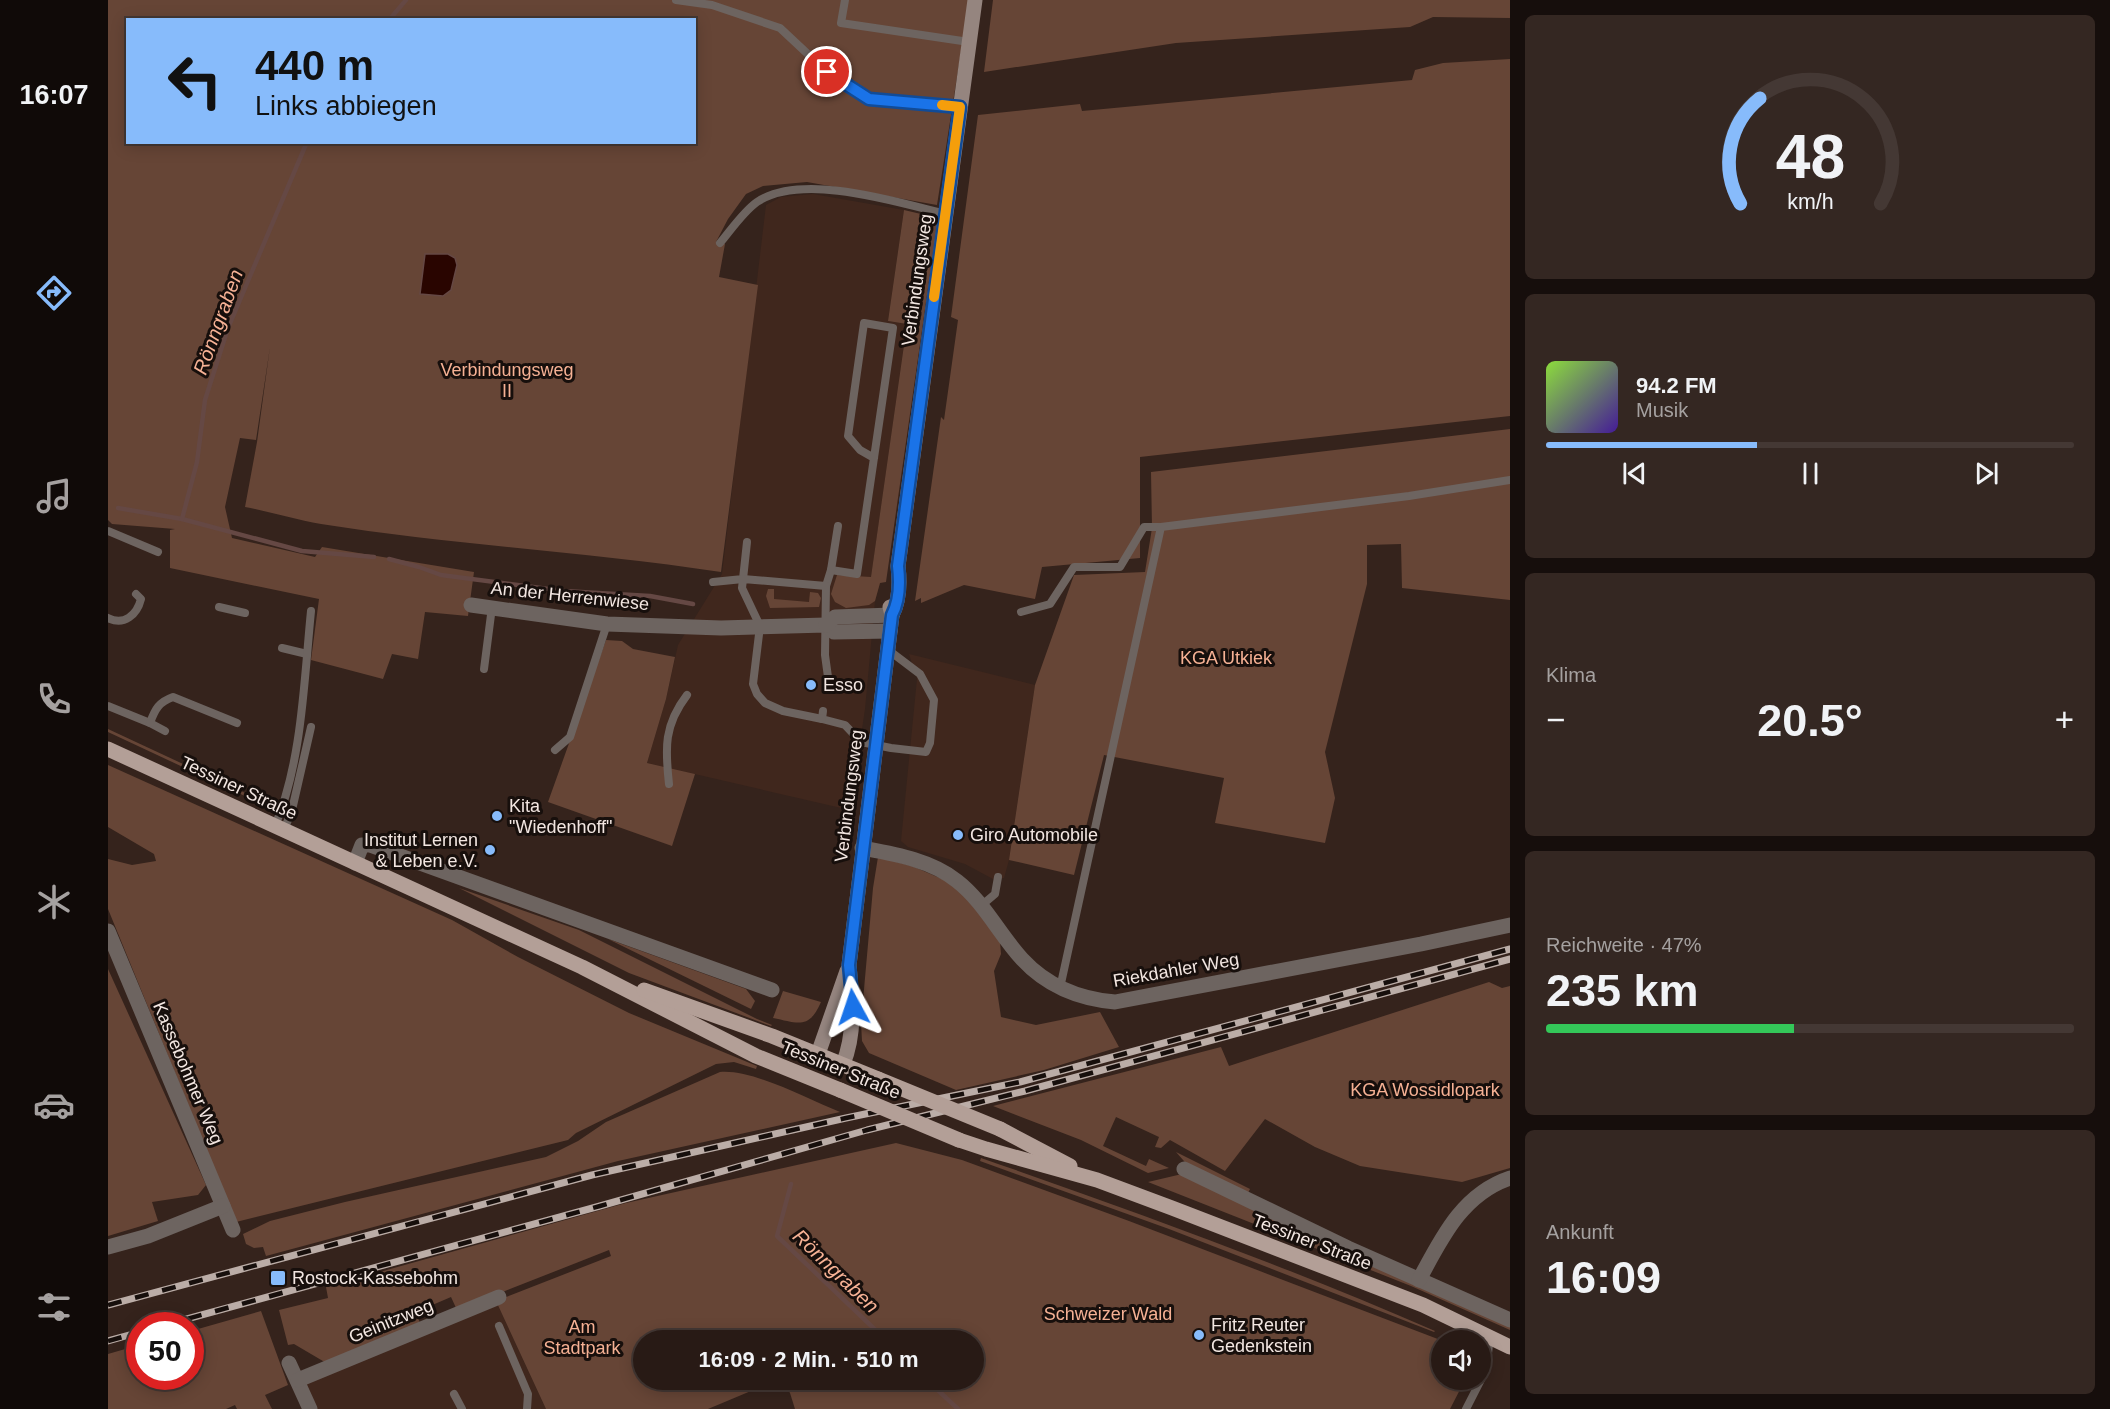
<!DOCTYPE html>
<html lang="de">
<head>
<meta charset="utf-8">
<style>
  body { margin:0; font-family:Arial,sans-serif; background:#342722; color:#f1f3f6; height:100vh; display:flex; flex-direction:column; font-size:22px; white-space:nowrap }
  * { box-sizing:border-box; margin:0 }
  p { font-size:20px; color:#a5a1a0 }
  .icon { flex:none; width:33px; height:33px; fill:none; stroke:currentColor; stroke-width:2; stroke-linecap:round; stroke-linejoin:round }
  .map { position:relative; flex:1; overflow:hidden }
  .side { display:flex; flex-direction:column; gap:15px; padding:15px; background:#160e0c; width:600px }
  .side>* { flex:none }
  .guide { position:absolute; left:18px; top:18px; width:570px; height:126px; border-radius:0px; box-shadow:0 3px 15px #0003,0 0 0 2px #443834; background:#87bbfb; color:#111; overflow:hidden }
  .controls { position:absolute; left:1323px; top:1330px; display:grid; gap:12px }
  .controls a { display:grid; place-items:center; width:60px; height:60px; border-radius:50%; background:#281a15; box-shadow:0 3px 15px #0003,0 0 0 2px #443834; font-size:30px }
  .speed { position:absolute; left:18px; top:1312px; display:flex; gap:12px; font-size:30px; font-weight:700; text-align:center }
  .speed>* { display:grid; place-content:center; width:78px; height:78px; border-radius:50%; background:#281a15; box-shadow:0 3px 15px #0003,0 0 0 2px #443834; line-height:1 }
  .speed .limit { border:9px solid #d22; background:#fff; color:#111 }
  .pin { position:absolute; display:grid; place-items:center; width:51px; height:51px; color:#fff; margin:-26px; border:3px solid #fff; border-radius:50%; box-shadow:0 2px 6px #0007 }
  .me { position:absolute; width:66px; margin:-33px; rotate:355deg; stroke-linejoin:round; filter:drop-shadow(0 0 4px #0008) }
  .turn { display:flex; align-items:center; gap:21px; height:126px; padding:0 30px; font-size:27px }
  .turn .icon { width:78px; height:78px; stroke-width:2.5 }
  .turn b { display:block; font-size:42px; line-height:51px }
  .big { font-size:45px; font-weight:700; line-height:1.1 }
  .side .widget { flex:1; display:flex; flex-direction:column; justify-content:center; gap:9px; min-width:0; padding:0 21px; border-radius:9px; background:#342722 }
  .side .dial { align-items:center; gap:0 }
  .dial svg { height:156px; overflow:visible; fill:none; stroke:#443834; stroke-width:7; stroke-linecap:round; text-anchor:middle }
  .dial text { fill:#f1f3f6; stroke:none }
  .song { display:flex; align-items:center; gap:18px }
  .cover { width:72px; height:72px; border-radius:9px; background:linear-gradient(135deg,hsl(90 70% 55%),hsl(260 70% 35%)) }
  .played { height:6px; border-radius:3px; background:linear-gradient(90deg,#87bbfb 40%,#443834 40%) }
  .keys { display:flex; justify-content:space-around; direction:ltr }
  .heat { display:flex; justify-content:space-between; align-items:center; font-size:33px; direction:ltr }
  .charge { height:9px; border-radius:4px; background:linear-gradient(90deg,#34c759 47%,#443834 0) }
  .trip { position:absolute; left:525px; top:1330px; width:351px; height:60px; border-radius:30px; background:#281a15; box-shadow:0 3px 15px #0003,0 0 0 2px #443834; font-weight:700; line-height:60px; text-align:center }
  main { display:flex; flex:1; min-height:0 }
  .menu { display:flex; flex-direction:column; width:108px; justify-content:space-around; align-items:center; background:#100a08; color:#a5a1a0 }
  .menu .icon { width:42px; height:42px }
  .menu .selected { color:#87bbfb }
  .menu b { font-size:27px; color:#f1f3f6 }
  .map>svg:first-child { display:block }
  .built { fill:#40271d }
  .green { fill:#664536; fill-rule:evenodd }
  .water { fill:#290500; stroke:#654844; stroke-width:1.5 }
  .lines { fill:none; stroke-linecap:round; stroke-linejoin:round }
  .stream { stroke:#654844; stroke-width:4.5 }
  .lane { stroke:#6d6460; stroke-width:8 }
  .street { stroke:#6d6460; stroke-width:15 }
  .secondary { stroke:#95857f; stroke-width:15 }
  .primary { stroke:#b39f97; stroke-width:15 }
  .rail-casing { stroke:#bbada7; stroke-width:7 }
  .rail { stroke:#170f0c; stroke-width:4.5; stroke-dasharray:14; stroke-linecap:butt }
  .primary-bridge { stroke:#b39f97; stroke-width:15 }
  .route-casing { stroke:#114b97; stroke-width:15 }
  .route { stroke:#1a73e8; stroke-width:10 }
  .slow { stroke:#f59e0b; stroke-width:10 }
  .poi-dot { fill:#87bbfb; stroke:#170f0c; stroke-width:2 }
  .labels { text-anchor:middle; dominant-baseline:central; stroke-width:6; stroke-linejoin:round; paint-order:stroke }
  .street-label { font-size:18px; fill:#f2e6e1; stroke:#170f0c }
  .park-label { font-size:18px; fill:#f6b194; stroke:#170f0c }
  .poi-label { font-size:18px; fill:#f2e6e1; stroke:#170f0c; text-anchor:start }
  .water-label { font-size:20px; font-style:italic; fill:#f7b295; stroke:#170f0c }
</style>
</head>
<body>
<main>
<nav class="menu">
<b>16:07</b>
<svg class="icon selected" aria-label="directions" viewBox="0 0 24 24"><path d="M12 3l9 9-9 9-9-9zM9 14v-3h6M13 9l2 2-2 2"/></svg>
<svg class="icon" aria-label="music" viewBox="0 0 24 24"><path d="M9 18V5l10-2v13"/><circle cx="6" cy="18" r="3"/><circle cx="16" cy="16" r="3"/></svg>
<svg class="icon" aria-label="phone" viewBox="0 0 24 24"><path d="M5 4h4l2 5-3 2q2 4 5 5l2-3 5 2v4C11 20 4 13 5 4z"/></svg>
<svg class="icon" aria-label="climate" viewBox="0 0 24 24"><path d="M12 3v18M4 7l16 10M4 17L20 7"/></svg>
<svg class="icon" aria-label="car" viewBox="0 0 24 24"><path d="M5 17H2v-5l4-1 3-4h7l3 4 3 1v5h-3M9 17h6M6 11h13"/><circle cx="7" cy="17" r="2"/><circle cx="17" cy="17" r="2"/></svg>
<svg class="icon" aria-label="filters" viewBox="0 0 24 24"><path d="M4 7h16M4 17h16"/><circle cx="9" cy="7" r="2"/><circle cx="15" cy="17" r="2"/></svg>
</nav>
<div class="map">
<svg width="1402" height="1409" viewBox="0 0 1402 1409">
  <rect width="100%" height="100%" fill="#35231c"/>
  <!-- built -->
  <g class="built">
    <polygon points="705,194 796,210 780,321 799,324 763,578 772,583 767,601 757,709 742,810 539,763 558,699 570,645 614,574 658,205 673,197"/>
    <polygon points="801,654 927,685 901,860 896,878 885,879 857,864 800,847 793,841 809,679"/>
    <polygon points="388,1301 438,1409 202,1409 192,1385"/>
  </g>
  <!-- green -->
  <g class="green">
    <path d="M 0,0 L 861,0 L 829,205 L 699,182 L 655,186 L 638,194 L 620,219 L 608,242 L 617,244 L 611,277 L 650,285 L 613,572 C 480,552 346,545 213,524 C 188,520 163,512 137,507 L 149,442 L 162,347 L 148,440 L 132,438 L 117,507 L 124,538 L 207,557 L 214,547 L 366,572 L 360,616 L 317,612 L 310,659 L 284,654 L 275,679 L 203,660 L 211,599 L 62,568 L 62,530 L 67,529 L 4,524 L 0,520 ZM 20,20 L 586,20 L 586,142 L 20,142 Z"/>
    <polygon points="885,0 1402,0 1402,18 1325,17 1302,27 1068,43 876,72"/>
    <polygon points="1402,59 1402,416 1032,457 1032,558 934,567 927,599 856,585 813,603 813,598 807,601 833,417 836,420 850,320 843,317 870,115 972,104 974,111 1304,80 1307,70 1335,63"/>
    <polygon points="796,210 830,218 778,582 772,583 767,601 761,605 738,608 727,602 723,594 729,575 763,577 799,324 780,321"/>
    <polygon points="1402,429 1402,600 1294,588 1293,544 1259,545 1259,584 1217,752 1227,798 1217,843 1107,823 1116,778 996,755 966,875 901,860 927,685 966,575 1037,572 1044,528 1043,472"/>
    <polygon points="660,589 666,589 666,599 701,602 702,592 710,593 713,598 711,607 662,608 658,596"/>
    <polygon points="498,640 514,641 525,649 567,657 558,699 539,763 587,774 564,846 440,802"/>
    <polygon points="0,729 161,804 154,804 0,732"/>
    <polygon points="0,765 344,920 410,957 521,1013 649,1066 648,1069 626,1062 608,1064 468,1133 460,1140 128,1222 0,909 0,859 24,865 48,861 46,854 0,827"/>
    <polygon points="770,857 804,866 841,882 859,896 892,942 893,954 886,971 893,1017 928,1025 992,1012 1011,1047 936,1070 848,1090 761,1053 754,1041 753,1023 765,888"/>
    <polygon points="351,888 471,930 649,1019 664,1025 663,1026 521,973"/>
    <polygon points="500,939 638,989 647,1001 643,1009"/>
    <polygon points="0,969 98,1185 90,1195 44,1202 50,1221 0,1236"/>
    <polygon points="1381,982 1394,988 1402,986 1402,1168 1354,1182 1252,1166 1207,1147 1157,1119 1117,1171 1062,1140 1053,1148 1047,1147 1051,1137 1008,1117 995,1146 1038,1166 1041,1159 1061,1168 1040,1173 973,1140 885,1106 1113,1047 1121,1066"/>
    <path d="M 675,991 L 713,1002 C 701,1030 690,1023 665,1018 Z"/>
    <path d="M 612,1072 C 645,1069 700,1099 732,1112 L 510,1161 L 158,1256 L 155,1247 L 146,1248 L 138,1244 L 135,1234 L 162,1221 L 237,1202 L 438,1157 L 470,1141 L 498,1122 Z"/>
    <polygon points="788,1143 854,1160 1021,1221 1335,1341 1334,1341 1334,1380 1357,1380 1342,1409 687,1409 682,1393 674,1380 866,1380 866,1341 536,1341 536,1380 669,1380 600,1409 438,1409 388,1301 503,1256 501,1250 349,1310 343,1297 308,1312 313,1326 220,1364 186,1344 180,1345 171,1310 220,1298 218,1287 518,1203"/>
    <polygon points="1068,1152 1142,1189 1139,1195 1083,1169"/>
    <path d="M 873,1158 C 1026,1211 1178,1266 1327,1331 L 1326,1332 L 1061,1229 L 872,1161 Z"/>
    <polygon points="1074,1174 1402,1324 1402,1330 1303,1286 1040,1182"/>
    <polygon points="153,1311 180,1385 157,1395 164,1409 129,1409 127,1405 118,1409 0,1409 0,1354 31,1345 32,1377 82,1377 83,1331"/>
  </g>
  <!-- water -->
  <polygon class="water" points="317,254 340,254 347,258 349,265 343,290 335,296 312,294"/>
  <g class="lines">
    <!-- stream -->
    <g class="stream">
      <polyline points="281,20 298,0"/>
      <polyline points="10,508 74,519 194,551 266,557"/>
      <polyline points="74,519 89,462 97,400 120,328 199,142"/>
      <polyline points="281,559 311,567 333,575 456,591 542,596 585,604"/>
      <polyline points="683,1184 669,1236 779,1341"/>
      <polyline points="819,1380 850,1409"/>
    </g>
    <!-- lane -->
    <g class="lane">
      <polyline points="568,0 604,5 672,28 719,72 761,99 852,107"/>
      <polyline points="737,0 733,23 861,42"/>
      <path d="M 612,243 C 623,230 635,212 649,202 C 694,172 789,202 838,214"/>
      <polyline points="0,531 50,552"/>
      <polyline points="723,570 749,574 785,328 756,323 740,436 752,450 766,458"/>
      <polyline points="605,582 635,579 639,542"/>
      <polyline points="718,586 723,570 730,526"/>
      <polyline points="111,607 137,613"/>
      <polyline points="913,612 942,604 966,567 1012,567 1036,527 1053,527"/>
      <path d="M 0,618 C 16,626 29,615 33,599 L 28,594"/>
      <polyline points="174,648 199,654"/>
      <polyline points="376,669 384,607"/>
      <polyline points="0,706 42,723 57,731"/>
      <polyline points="715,711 714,719 737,725 753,742 783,748 818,752 822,743 826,700 812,674 779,649"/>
      <polyline points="714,719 675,711 657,703 649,694 645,684 652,626 634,588 635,579 718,586 717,655 720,677"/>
      <path d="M 42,723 C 47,709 51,702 65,697 L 129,723"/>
      <polyline points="447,750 462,737 499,624"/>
      <path d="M 561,784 C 557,748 556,725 579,695"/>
      <path d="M 167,826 C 194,762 196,681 203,611"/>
      <polyline points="176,830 184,810 203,727"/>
      <polyline points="874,905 887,894 890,877"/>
      <polyline points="952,988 1053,527 1301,496 1402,480"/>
      <polyline points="391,1326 420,1394 419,1409"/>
      <polyline points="346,1394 354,1409"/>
      <polyline points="1358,1409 1378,1370 1382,1337"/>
    </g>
    <!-- street -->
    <g class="street">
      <polyline points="363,605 499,624 613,628 718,625 726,632 782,631"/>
      <polyline points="718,625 727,617 784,615"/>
      <path d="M 754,848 C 786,854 823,860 849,881 C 876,902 891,934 914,959 C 939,986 971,999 1007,1002 L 1313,944 L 1402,925"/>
      <polyline points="247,863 254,845 262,845 664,990"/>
      <polyline points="0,931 125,1230"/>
      <polyline points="1076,1169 1240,1248 1402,1320"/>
      <polyline points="0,1247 40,1236 115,1206"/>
      <path d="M 1311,1280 C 1333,1239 1354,1194 1402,1178"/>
      <polyline points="181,1363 202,1409"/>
      <polyline points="190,1380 391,1297"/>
    </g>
    <!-- secondary -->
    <g class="secondary">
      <path d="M 784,615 C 792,600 792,583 790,566 L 867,0"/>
      <polyline points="710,1054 739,971"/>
      <path d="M 735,1064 C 748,1033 744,998 741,965 L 784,615 L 782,607"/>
    </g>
    <!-- primary -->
    <g class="primary">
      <polyline points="0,749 474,967 648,1056 732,1090"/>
      <polyline points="536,990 664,1036 770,1079"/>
      <polyline points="892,1129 962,1166"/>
      <polyline points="851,1140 878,1149 989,1180 1064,1208 1315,1305 1402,1347"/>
    </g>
    <!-- rail casing -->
    <g class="rail-casing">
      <g id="rail">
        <polyline points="0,1305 484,1175 738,1118 912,1082 1402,949"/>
        <polyline points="53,1326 492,1206 759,1130 917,1091 1402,959"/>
        <polyline points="0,1341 32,1332"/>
      </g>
    </g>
    <!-- rail -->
    <use href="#rail" class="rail"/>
    <!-- primary-bridge -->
    <g class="primary-bridge">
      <polyline points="770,1079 892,1129"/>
      <polyline points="732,1090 851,1140"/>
    </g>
  </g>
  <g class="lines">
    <!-- route casing -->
    <g class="route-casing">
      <path id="route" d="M 719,72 L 761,99 L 852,107 L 790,566 C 792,583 792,600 784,615 L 741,965 L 745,1007"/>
    </g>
    <!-- route -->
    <use href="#route" class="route"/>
    <!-- slow -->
    <polyline class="slow" points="826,297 852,107 834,105"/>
  </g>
  <!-- markers -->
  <g class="poi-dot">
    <circle cx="703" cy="685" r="6"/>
    <circle cx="389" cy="816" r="6"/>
    <circle cx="850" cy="835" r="6"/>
    <circle cx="382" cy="850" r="6"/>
    <rect x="162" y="1270" width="16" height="16" rx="3"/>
    <circle cx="1091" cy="1335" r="6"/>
  </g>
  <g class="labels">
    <!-- street labels -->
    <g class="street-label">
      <text transform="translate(809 280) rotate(-82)">Verbindungsweg</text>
      <text transform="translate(462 596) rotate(6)">An der Herrenwiese</text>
      <text transform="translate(131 788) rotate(25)">Tessiner Straße</text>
      <text transform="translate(741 796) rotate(-83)">Verbindungsweg</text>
      <text transform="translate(1068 970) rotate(-10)">Riekdahler Weg</text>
      <text transform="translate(733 1070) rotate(22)">Tessiner Straße</text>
      <text transform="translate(80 1073) rotate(67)">Kassebohmer Weg</text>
      <text transform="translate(1204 1242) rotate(21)">Tessiner Straße</text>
      <text transform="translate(283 1321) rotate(-22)">Geinitzweg</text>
    </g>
    <!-- park labels -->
    <g class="park-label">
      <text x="399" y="370">Verbindungsweg<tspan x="399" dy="21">II</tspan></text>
      <text x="1118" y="658">KGA Utkiek</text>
      <text x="1317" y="1090">KGA Wossidlopark</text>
      <text x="1000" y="1314">Schweizer Wald</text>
      <text x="474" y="1327">Am<tspan x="474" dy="21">Stadtpark</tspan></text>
    </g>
    <!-- poi labels -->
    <g class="poi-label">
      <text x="715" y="685">Esso</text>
      <text x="401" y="806">Kita<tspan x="401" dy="21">"Wiedenhoff"</tspan></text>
      <text x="862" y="835">Giro Automobile</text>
      <text x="370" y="840" text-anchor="end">Institut Lernen<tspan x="370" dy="21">&amp; Leben e.V.</tspan></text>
      <text x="184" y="1278">Rostock-Kassebohm</text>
      <text x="1103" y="1325">Fritz Reuter<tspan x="1103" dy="21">Gedenkstein</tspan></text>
    </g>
    <!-- water labels -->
    <g class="water-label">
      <text transform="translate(110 322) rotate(-70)">Rönngraben</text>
      <text transform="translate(728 1271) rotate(44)">Rönngraben</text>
    </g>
  </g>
</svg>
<div class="controls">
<a><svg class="icon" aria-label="sound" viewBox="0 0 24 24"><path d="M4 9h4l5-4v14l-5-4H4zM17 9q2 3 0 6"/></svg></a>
</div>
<div class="speed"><div class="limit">50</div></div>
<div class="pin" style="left:719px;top:72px;background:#d93025"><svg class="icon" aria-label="arrive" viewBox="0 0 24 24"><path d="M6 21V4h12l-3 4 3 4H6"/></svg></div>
<svg class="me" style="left:745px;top:1007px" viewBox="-20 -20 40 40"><path d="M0-17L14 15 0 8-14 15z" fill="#1a73e8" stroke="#fff" stroke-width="4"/></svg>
<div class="trip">16:09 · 2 Min. · 510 m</div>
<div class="guide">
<div class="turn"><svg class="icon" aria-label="left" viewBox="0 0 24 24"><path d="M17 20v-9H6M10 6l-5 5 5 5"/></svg><div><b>440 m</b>Links abbiegen</div></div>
</div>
</div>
<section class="side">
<div class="widget dial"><svg viewBox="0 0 100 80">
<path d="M14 69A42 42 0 1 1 86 69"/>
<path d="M14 69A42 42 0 0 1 24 15" stroke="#87bbfb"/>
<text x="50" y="56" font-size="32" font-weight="700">48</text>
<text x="50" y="72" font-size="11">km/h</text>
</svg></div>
<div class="widget">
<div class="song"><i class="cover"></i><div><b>94.2 FM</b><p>Musik</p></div></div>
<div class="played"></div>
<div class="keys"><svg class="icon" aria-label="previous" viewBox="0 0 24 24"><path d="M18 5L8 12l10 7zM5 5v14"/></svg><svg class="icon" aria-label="pause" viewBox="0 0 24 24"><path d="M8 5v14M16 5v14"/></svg><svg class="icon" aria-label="next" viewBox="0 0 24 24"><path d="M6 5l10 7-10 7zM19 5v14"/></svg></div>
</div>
<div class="widget"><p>Klima</p>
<div class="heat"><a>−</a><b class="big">20.5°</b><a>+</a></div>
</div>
<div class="widget"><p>Reichweite · 47%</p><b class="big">235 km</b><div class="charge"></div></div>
<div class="widget"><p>Ankunft</p><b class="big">16:09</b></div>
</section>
</main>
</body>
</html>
